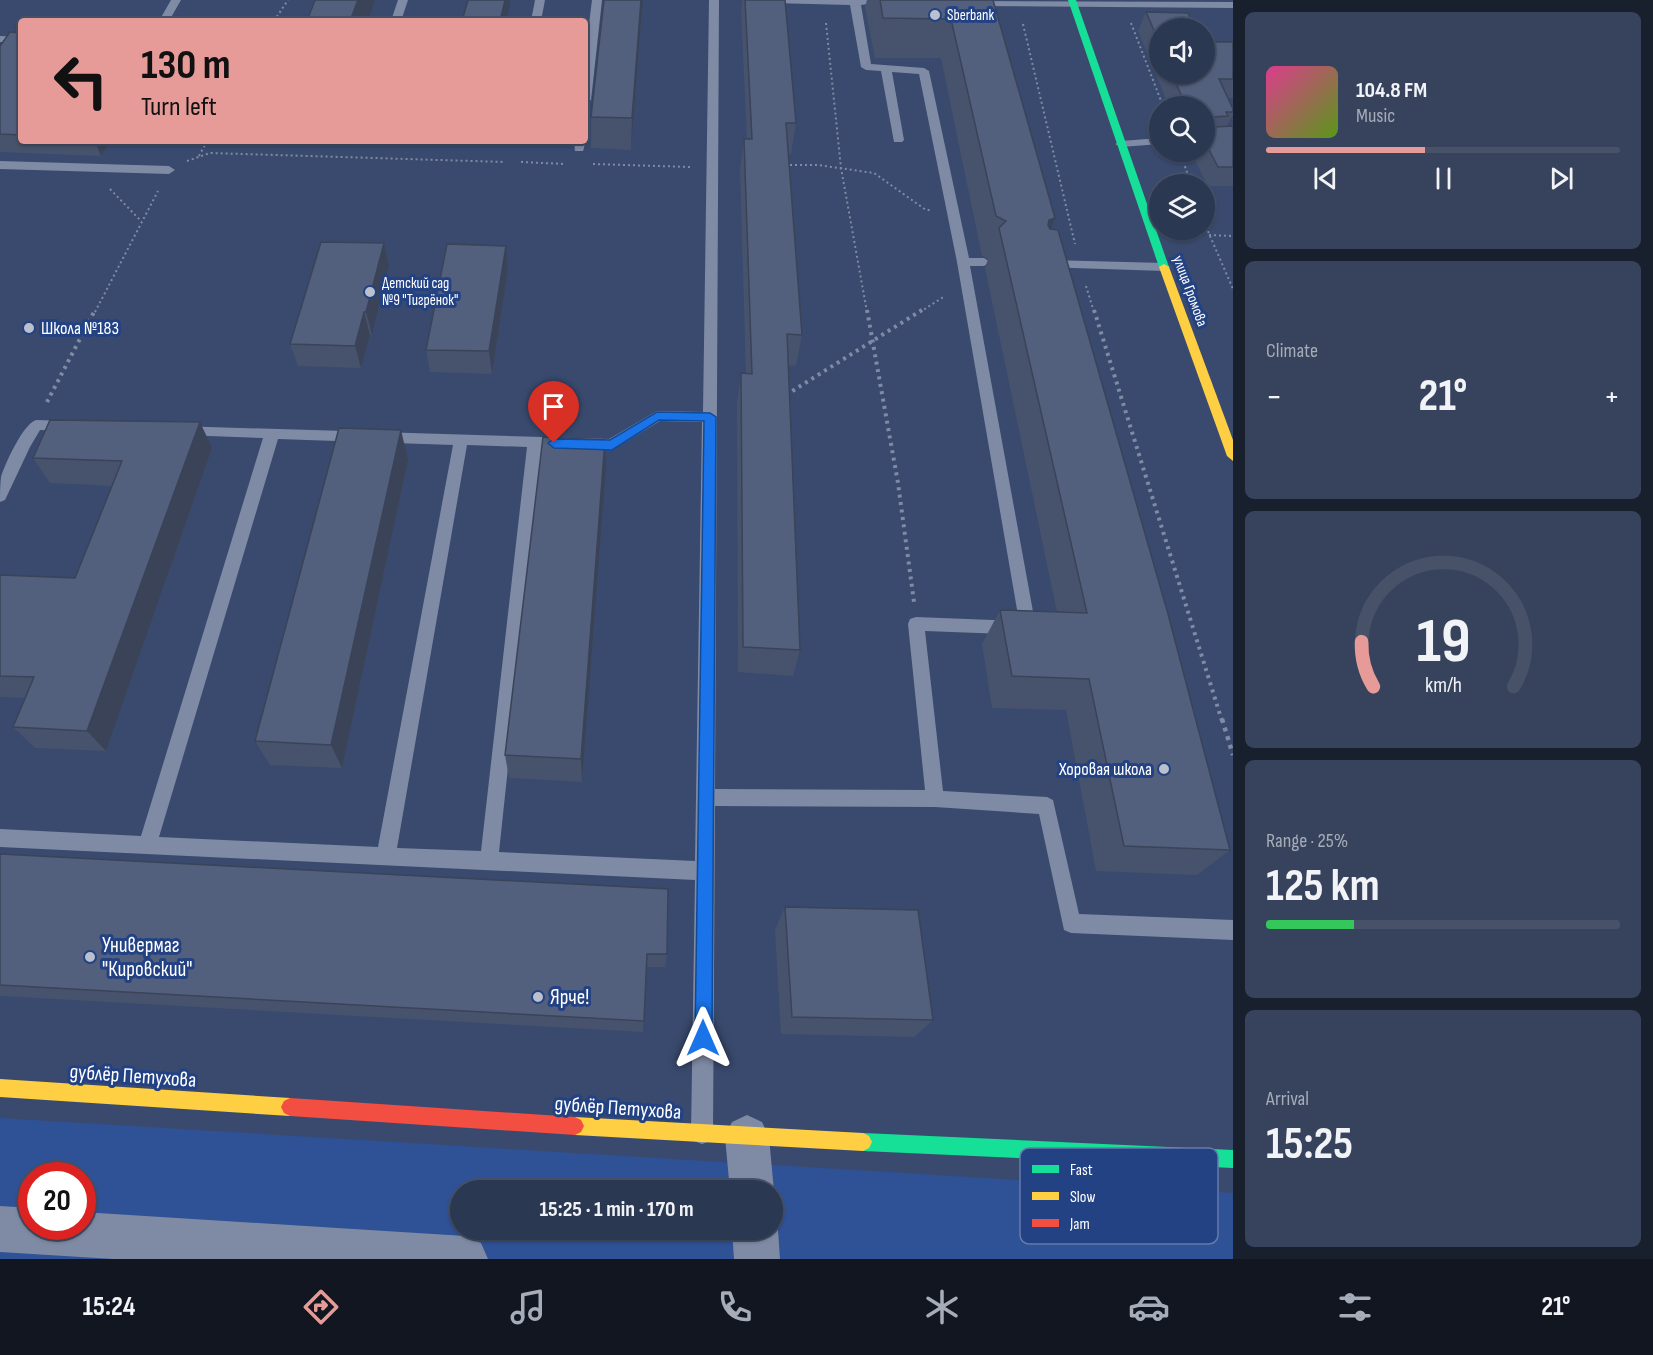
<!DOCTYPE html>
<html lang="en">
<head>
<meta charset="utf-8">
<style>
  body { margin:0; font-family:"Sofia Sans Condensed",sans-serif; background:#37435c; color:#f1f3f6; height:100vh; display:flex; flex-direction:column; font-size:22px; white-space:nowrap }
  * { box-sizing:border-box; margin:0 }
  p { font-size:20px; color:#a6acb8 }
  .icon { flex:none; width:33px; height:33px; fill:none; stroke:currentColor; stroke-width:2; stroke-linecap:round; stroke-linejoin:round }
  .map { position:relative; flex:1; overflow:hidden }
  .panel { display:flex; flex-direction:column; gap:12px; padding:12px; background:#181f2d; width:420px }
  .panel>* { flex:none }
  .banner { position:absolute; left:18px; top:18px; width:570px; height:126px; border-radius:6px; box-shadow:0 2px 4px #0004,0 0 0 2px #475269; background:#e69b98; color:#111; overflow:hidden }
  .controls { position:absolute; left:1149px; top:18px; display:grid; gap:12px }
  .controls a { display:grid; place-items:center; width:66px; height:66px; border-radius:50%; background:#2b3852; box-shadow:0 2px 4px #0004,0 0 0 2px #475269; font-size:30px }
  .speed { position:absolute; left:18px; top:1162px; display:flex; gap:12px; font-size:30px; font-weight:700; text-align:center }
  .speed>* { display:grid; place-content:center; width:78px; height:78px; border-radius:50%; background:#2b3852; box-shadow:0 2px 4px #0004,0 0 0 2px #475269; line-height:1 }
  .speed .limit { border:9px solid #d22; background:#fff; color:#111 }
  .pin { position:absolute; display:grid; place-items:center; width:51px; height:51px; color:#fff; margin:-62px -26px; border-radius:50% 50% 50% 0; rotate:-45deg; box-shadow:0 0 6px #0007 }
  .pin .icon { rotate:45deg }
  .me { position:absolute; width:66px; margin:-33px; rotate:0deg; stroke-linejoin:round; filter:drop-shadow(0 0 4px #0008) }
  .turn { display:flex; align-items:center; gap:21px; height:126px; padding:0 24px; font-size:27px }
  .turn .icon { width:78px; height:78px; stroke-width:2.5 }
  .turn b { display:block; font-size:42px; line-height:51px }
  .big { font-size:45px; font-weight:700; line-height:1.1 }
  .panel .widget { flex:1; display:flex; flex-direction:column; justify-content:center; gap:9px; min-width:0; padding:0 21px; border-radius:9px; background:#37435c }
  .panel .dial { align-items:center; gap:0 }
  .dial svg { height:156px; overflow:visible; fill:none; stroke:#475269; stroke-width:7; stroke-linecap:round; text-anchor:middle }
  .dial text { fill:#f1f3f6; stroke:none }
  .song { display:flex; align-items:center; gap:18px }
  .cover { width:72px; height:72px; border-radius:9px; background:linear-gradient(135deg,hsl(330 70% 55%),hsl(90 70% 35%)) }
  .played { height:6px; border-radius:3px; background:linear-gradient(90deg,#e69b98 45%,#475269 45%) }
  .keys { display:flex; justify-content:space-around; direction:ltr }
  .heat { display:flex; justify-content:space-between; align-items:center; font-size:33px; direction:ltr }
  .charge { height:9px; border-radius:4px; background:linear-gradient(90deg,#34c759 25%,#475269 0) }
  .trip { position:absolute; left:450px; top:1180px; width:333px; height:60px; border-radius:30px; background:#2b3852; box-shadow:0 2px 4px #0004,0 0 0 2px #475269; font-weight:700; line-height:60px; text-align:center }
  .menu { display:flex; height:96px; justify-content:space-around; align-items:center; background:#111621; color:#a6acb8 }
  .menu .icon { width:42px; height:42px }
  .menu .selected { color:#e69b98 }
  .menu b { font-size:27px; color:#f1f3f6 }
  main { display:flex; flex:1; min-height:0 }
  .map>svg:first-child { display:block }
  .green { fill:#2f5196; fill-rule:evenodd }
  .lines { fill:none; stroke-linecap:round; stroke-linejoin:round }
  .path-far2 { stroke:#7f8ba4; stroke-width:2; stroke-dasharray:2 3; stroke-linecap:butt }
  .path-far1 { stroke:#7f8ba4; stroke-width:4; stroke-dasharray:3 4.5; stroke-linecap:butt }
  .path { stroke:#7f8ba4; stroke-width:4.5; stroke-dasharray:4 5; stroke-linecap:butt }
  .lane { fill:#7f8ba4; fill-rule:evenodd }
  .street { fill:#7f8ba4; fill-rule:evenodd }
  .fast { fill:#16e098; fill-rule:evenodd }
  .slow { fill:#ffcf43; fill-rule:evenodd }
  .jam { fill:#f24e42; fill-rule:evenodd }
  .wall { fill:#47536c }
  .shaded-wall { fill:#3a4358 }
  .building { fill:#53607d; stroke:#3a4358; stroke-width:1.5 }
  .route { fill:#1a73e8; stroke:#114b97; stroke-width:1.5 }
  .poi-dot { fill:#bac0cc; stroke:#234284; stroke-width:2 }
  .labels { text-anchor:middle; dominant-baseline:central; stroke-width:6; stroke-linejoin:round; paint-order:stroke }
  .far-poi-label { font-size:15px; fill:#fff; stroke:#234284; text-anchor:start }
  .far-street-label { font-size:15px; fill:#fff; stroke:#234284 }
  .poi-label { font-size:18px; fill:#fff; stroke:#234284; text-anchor:start }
  .near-poi-label { font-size:21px; fill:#fff; stroke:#234284; text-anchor:start }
  .near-street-label { font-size:21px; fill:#fff; stroke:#234284 }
  .key { fill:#234284; stroke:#657ba9; stroke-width:1.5 }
  .key-label { font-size:16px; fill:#fff }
</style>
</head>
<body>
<main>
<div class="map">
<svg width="1233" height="1259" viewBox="0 0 1233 1259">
  <rect width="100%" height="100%" fill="#394a6e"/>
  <!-- green -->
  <path class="green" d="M 0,1118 L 1233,1193 L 1233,1259 L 0,1259 ZM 32,1176 L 82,1176 L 82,1227 L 32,1227 ZM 460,1191 L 772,1191 L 772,1230 L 460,1230 Z"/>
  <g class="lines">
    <!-- path-far2 -->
    <g class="path-far2">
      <polyline points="274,21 288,0"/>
      <polyline points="826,23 841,168 867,312"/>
      <polyline points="1131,23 1163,106"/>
      <polyline points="1023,24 1075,244"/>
      <polyline points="1180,152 1191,184"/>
      <polyline points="199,156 207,141"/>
      <polyline points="187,161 210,153 505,162"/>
      <polyline points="521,162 565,164"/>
      <polyline points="593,164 691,167"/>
      <polyline points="785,165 818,165 874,173 926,210 930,210"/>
      <polyline points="110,189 141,221"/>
      <polyline points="1204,222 1233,289"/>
      <polyline points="1209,235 1233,236"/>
      <polyline points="1086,286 1094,312"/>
      <polyline points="95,312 158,191"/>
      <polyline points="920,312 945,296"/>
    </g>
    <!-- path-far1 -->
    <g class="path-far1">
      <polyline points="867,310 898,483 914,602"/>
      <polyline points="1094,310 1222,721"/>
      <polyline points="786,395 922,310"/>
      <polyline points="47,402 95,310"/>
    </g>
    <!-- path -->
    <polyline class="path" points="1222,719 1233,755"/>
    <!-- lane -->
    <g class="lane">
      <polygon points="171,0 181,0 169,21 159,21"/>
      <polygon points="398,0 408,0 401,21 391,21"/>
      <polygon points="535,0 545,0 541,21 531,21"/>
      <polygon points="592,0 602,0 591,100 585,103 585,56"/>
      <path d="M 709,0 L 719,0 L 715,789 L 925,790 L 908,624 L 910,619 L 916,617 L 1019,621 L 957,262 L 919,74 L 892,72 L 904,140 L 902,142 L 894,142 L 881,71 L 866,70 L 861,67 L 850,5 L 772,3 L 767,0 L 868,0 L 868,4 L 861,5 L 871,64 L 924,68 L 929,71 L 969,258 L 984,258 L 990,262 L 984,266 L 970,266 L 1036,628 L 1034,633 L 1028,635 L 925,631 L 943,791 L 1047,797 L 1053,800 L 1079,914 L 1233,920 L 1233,940 L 1071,933 L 1064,930 L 1039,814 L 935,807 L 715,806 L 713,1133 L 710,1141 L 702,1144 L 694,1141 L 691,1133 L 695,880 L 0,847 L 0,829 L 141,836 L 263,438 L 182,435 L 175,430 L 177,426 L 609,439 L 657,411 L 703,412 ZM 660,421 L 702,422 L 695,861 L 499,852 L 542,448 L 612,450 ZM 278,439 L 453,445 L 378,847 L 159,837 ZM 467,445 L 527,447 L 481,851 L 397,848 Z"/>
      <polygon points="974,1 1233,2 1233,8 970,6 970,2"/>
      <polygon points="0,36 21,37 21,43 0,42"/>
      <polygon points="1160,138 1160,144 1121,147 1115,144 1121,141"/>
      <polygon points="585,140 586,141 583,151 575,151 574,141"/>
      <polygon points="508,141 520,141 513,146 509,145"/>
      <polygon points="0,161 169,166 175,170 169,174 0,169"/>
      <polygon points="1048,260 1164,263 1170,267 1164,271 1043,267 1042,264 1043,261"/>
      <path d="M 36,420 L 69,421 L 76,426 L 69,431 L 40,430 L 30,447 L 5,500 L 0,502 C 0,494 0,485 1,477 C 5,464 23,424 36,420 Z"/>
    </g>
    <!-- street -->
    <g class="street">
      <polygon points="747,1115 762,1122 769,1137 774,1191 772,1195 772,1191 730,1191 725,1137 732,1122"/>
      <polygon points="0,1206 32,1208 32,1227 82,1227 82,1212 465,1236 481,1243 488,1259 113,1259 0,1252"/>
      <polygon points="772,1218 778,1230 780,1259 734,1259 732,1230 772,1230"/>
    </g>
    <!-- fast -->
    <g class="fast">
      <polygon points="1068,0 1076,0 1169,267 1168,269 1164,270 1159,267"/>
      <polygon points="863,1133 1233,1150 1233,1168 863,1151 857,1148 854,1142 857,1136"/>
    </g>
    <!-- slow -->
    <g class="slow">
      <polygon points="1164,264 1169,267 1233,440 1233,461 1227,456 1159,267"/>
      <polygon points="0,1079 290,1098 296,1101 299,1107 296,1113 290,1116 0,1097"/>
      <polygon points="575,1117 863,1133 869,1136 872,1142 869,1148 863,1151 575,1135 569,1132 566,1126 569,1120"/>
    </g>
    <!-- jam -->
    <polygon class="jam" points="290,1098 575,1117 581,1120 584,1126 581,1132 575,1135 290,1116 284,1113 281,1107 284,1101"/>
  </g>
  <!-- wall -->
  <g class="wall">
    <polygon points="742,0 785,0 796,123 791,154 789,154 802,335 796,366 788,365 800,650 793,676 738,672 737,404 741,373 746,374 740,170 744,139 747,139 741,10"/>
    <polygon points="867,0 993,0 1050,229 1230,850 1197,875 1096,871 1066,710 992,708 982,644 1000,610 1057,612 985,268 988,259 982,256 941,58 875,58 865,7"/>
    <polygon points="642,9 631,150 591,148 591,117"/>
    <polygon points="1146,12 1160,28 1160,74 1204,74 1233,42 1233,98 1228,98 1233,109 1233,115 1227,126 1233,126 1233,186 1208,186 1191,152 1204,152 1204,106 1169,106 1138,31"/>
    <polygon points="21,33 21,141 110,141 101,156 0,152 0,46"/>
    <polygon points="437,141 478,141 478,142"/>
    <polygon points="384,243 389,266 372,335 370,335 361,368 298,366 290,344"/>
    <polygon points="506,246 508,269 492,374 430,372 426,350"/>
    <polygon points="212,448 106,751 35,748 13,727 25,698 0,697 0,575 75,578 112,486 50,483 33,458"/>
    <polygon points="408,460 342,768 270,765 255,741"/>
    <polygon points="606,469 582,782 509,778 505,755"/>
    <polygon points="0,854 667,954 665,967 646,967 643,1032 0,996"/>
    <polygon points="785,907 933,1020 914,1037 781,1034 775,930"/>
  </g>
  <!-- shaded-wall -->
  <g class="shaded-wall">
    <polygon points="358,0 375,0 368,21 350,21"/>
    <polygon points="505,0 509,0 510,4 506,21 500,21"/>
    <polygon points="641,0 643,0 642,9 631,150 632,118"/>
    <polygon points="95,141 110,141 101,156"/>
    <polygon points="1055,218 1039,258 1049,220"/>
    <polygon points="384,243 389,266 372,335 366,312"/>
    <polygon points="506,246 508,269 492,374 489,351"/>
    <polygon points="364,312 370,335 361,368 355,346"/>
    <polygon points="200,422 212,448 106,751 87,731"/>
    <polygon points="401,430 408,460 342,768 331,745"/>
    <polygon points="605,440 606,469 582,782 581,759"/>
  </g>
  <!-- building -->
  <g class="building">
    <polygon points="315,0 358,0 350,21 307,21"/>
    <polygon points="468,0 505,0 500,21 462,21"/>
    <polygon points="604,0 641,0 632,118 591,117"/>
    <polygon points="745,0 785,0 796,123 786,123 802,335 787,334 800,650 743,647 741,373 752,374 744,139 752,139"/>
    <polygon points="880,0 993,0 1055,218 1049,220 1048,225 1050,229 1058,230 1168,614 1230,850 1124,846 1089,679 1012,676 1000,610 1087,613 999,228 1006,221 996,216 951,19 883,18"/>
    <polygon points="1146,12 1188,13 1195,28 1160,28 1160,44"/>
    <polygon points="10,32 21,33 21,135 0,134 0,46"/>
    <polygon points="1204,42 1233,42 1233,79 1219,79 1233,109 1233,112 1226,112 1228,116 1212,117 1212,125 1214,127 1233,126 1233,167 1218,167 1204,140 1204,106 1186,106 1172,74 1204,74"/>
    <polygon points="321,242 384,243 366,312 364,312 355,346 290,344"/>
    <polygon points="447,244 506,246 489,351 426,350"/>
    <polygon points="50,420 200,422 87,731 13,727 34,677 0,676 0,575 75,578 122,461 33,458"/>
    <polygon points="339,428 401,430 331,745 255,741"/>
    <polygon points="543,437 605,440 581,759 505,755"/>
    <polygon points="0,854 668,889 667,954 647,954 644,1021 0,985"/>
    <polygon points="785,907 918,910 933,1020 792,1017"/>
  </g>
  <!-- route -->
  <polygon class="route" points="657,412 710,413 716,417 712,1038 709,1045 703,1047 697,1045 695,1038 704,421 659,420 612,450 554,448 548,443 554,439 610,440"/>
  <!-- markers -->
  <g class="poi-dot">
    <circle cx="935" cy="15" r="6"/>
    <circle cx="370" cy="292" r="6"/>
    <circle cx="29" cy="328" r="6"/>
    <circle cx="1164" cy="769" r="6"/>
    <circle cx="90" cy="957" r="6"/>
    <circle cx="538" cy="997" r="6"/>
  </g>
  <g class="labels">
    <!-- far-poi labels -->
    <g class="far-poi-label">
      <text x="947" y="15">Sberbank</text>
      <text x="382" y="283">Детский сад<tspan x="382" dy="17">№9 "Тигрёнок"</tspan></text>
    </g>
    <!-- far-street labels -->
    <g class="far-street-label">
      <text transform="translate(1190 291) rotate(70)">улица Громова</text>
    </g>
    <!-- poi labels -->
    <g class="poi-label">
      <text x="41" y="328">Школа №183</text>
      <text x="1152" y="769" text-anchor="end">Хоровая школа</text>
    </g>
    <!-- near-poi labels -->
    <g class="near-poi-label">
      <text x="102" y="945">Универмаг<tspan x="102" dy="24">"Кировский"</tspan></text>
      <text x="550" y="997">Ярче!</text>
    </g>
    <!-- near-street labels -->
    <g class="near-street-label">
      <text transform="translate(133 1076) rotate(4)">дублёр Петухова</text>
      <text transform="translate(618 1108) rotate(4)">дублёр Петухова</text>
    </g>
  </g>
  <!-- legend -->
  <rect x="1020" y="1148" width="198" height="96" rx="9" class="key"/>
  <rect x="1032" y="1165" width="27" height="8" fill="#16e098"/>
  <rect x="1032" y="1192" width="27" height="8" fill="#ffcf43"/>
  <rect x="1032" y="1219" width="27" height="8" fill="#f24e42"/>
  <g class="key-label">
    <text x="1070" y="1175">Fast</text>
    <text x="1070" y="1202">Slow</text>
    <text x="1070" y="1229">Jam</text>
  </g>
</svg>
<div class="controls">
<a><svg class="icon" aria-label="sound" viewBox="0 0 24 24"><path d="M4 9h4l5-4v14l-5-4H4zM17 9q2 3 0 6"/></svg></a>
<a><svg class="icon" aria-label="search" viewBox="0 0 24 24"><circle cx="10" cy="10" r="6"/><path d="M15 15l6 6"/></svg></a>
<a><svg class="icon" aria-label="layers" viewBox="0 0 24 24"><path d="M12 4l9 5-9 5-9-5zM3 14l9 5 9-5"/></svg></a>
</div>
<div class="speed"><div class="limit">20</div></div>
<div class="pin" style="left:554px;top:443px;background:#d93025"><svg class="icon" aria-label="arrive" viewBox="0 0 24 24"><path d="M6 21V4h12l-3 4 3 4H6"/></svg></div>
<svg class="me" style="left:703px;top:1038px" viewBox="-20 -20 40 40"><path d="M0-17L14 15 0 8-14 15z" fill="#1a73e8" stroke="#fff" stroke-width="4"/></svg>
<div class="trip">15:25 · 1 min · 170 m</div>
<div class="banner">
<div class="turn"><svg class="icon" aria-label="left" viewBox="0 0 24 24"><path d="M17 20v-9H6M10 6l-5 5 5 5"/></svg><div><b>130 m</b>Turn left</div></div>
</div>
</div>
<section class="panel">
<div class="widget">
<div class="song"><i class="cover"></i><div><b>104.8 FM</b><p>Music</p></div></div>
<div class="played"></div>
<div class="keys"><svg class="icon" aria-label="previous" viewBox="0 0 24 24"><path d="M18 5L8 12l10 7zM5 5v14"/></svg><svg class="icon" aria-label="pause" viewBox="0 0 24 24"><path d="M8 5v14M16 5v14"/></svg><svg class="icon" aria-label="next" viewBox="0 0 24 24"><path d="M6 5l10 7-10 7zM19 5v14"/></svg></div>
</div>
<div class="widget"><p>Climate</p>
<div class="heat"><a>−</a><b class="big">21°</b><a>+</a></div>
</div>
<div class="widget dial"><svg viewBox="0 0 100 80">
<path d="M14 69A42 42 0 1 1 86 69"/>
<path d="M14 69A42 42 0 0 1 8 46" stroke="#e69b98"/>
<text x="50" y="56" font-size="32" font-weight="700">19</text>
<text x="50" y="72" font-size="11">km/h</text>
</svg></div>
<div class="widget"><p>Range · 25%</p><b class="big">125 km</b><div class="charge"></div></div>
<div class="widget"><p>Arrival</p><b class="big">15:25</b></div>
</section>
</main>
<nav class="menu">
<b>15:24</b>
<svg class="icon selected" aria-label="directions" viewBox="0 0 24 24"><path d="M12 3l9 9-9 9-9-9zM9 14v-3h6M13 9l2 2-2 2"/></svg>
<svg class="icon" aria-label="music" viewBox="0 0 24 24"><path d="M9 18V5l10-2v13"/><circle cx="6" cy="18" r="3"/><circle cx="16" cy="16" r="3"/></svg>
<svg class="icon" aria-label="phone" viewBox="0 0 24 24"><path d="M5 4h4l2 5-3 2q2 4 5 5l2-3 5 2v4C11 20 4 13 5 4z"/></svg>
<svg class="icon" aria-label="climate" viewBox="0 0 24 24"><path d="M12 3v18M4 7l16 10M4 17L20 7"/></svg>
<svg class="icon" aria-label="car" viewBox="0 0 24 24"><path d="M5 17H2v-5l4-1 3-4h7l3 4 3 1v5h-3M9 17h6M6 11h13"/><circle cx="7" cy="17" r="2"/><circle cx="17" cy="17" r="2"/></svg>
<svg class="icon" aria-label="filters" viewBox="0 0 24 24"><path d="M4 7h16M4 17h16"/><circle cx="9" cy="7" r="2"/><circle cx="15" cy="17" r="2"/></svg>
<b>21°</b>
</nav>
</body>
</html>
